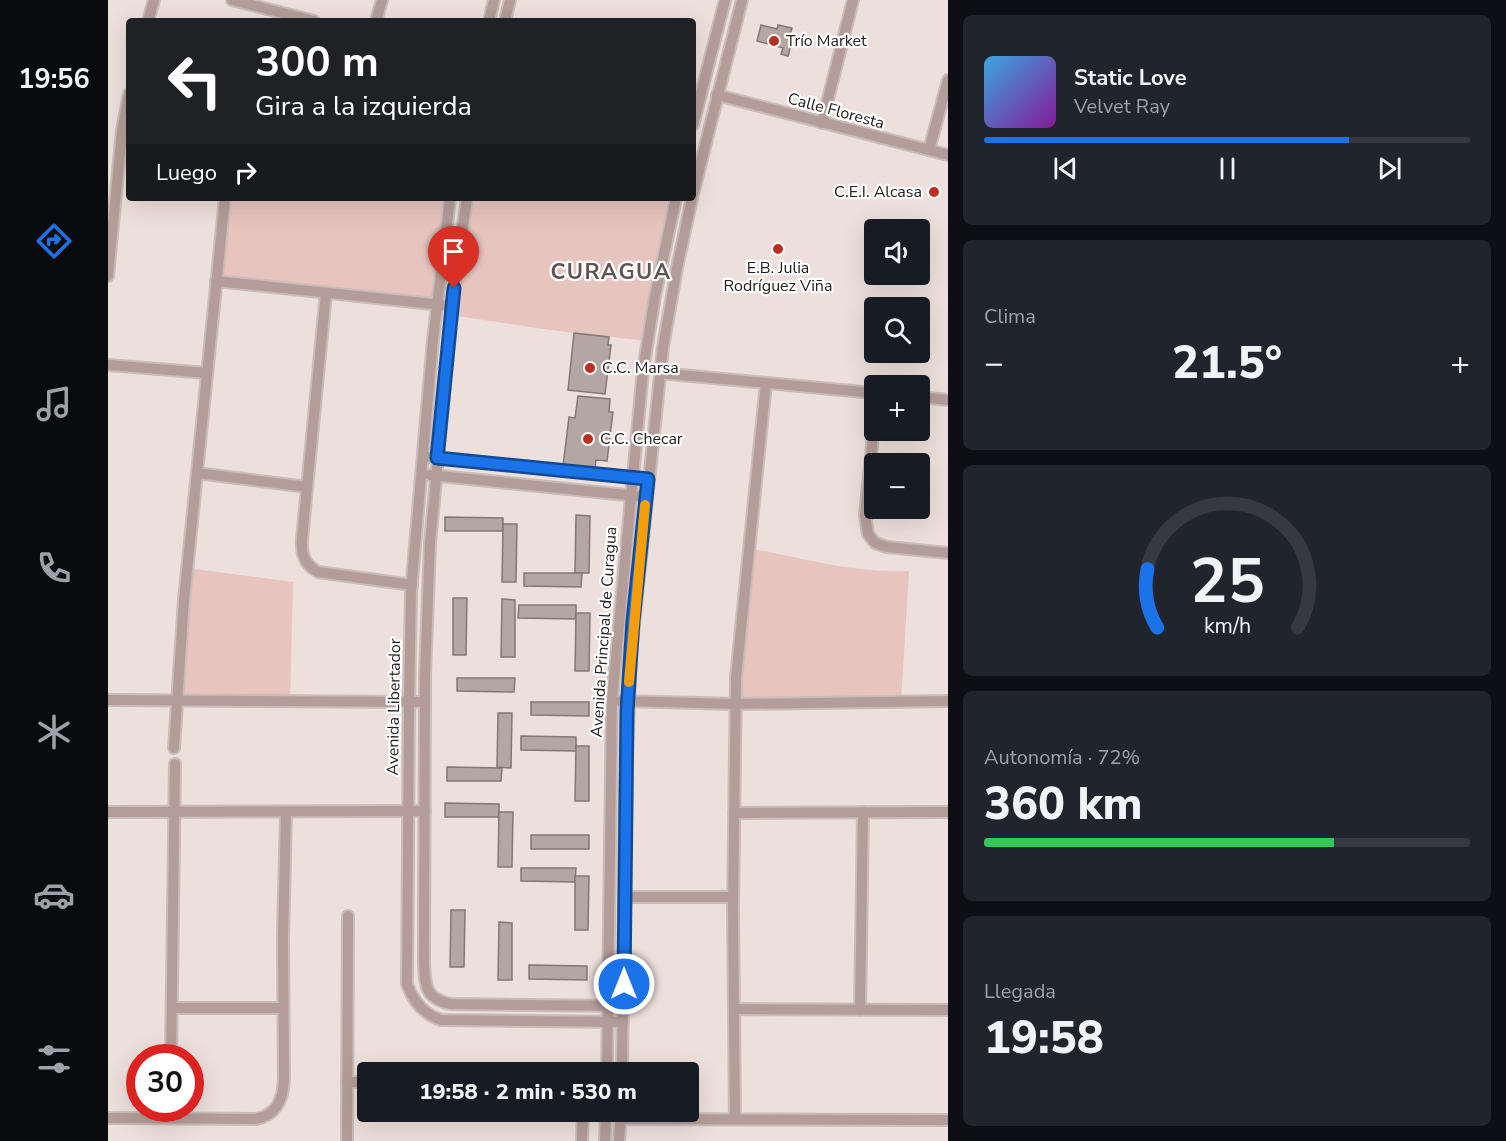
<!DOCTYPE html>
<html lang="es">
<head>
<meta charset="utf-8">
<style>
  body { margin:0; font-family:"Nunito Sans",sans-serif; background:#20242c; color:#f1f3f6; height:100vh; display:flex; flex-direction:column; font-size:22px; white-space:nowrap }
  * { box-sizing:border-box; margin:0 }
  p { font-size:20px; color:#9ea1a6 }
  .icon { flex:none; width:33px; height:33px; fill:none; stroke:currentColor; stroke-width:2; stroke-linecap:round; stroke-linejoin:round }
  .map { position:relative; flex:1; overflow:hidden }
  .details { display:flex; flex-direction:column; gap:15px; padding:15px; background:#0d0f14; width:558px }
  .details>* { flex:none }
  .banner { position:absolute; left:18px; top:18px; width:570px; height:183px; border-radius:6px; box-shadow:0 6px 24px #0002; background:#202124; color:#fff; overflow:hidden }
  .controls { position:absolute; left:756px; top:219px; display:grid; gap:12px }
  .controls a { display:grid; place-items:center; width:66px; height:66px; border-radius:6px; background:#171b24; box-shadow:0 6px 24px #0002; font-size:30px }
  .speed { position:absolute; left:18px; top:1044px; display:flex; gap:12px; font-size:30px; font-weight:700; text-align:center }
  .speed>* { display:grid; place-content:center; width:78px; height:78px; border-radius:50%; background:#171b24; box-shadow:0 6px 24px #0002; line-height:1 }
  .speed .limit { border:9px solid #d22; background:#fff; color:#111 }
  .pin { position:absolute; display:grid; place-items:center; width:51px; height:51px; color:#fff; margin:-62px -26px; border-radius:50% 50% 50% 0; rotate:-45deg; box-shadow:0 0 6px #0007 }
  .pin .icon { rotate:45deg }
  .me { position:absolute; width:66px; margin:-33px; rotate:0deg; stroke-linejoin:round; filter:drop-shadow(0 0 4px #0008) }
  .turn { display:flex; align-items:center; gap:21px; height:126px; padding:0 30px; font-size:27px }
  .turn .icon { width:78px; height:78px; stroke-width:2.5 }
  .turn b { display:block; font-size:42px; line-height:51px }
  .then { display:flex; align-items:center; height:57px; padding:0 30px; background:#0003; gap:12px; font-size:22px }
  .big { font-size:45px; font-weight:800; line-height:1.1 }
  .details .widget { flex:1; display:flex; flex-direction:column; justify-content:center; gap:9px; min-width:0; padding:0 21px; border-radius:9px; background:#20242c }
  .details .dial { align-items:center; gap:0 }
  .dial svg { height:156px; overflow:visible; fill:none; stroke:#363941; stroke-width:7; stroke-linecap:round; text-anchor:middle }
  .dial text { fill:#f1f3f6; stroke:none }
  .song { display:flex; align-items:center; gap:18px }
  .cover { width:72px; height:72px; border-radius:9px; background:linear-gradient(135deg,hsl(200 70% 55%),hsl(290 70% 35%)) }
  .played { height:6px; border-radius:3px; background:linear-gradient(90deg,#1a73e8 75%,#363941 75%) }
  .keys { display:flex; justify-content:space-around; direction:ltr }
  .heat { display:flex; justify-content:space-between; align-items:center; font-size:33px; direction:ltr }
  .charge { height:9px; border-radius:4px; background:linear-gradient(90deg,#34c759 72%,#363941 0) }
  .trip { position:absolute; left:249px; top:1062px; width:342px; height:60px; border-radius:6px; background:#171b24; box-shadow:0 6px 24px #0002; font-weight:800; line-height:60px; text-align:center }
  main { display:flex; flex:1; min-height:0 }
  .tab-bar { display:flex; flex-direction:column; width:108px; justify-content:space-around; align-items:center; background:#090b0e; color:#9ea1a6 }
  .tab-bar .icon { width:42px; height:42px }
  .tab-bar .selected { color:#1a73e8 }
  .tab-bar b { font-size:27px; color:#f1f3f6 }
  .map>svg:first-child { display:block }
  .green { fill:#e7c4be }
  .building { fill:#b3a6a3; stroke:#847775; stroke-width:1.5 }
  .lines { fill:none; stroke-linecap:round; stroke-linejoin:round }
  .street-casing { stroke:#c9bdba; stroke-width:14 }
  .street { stroke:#b49d98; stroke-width:10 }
  .route-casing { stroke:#114b97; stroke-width:15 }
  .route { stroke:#1a73e8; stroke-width:10 }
  .slow { stroke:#f59e0b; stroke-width:10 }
  .poi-dot { fill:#bc2f20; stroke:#fff; stroke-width:2 }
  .labels { text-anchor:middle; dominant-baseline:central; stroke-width:4.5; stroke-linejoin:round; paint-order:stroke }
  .poi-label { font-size:16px; fill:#25201f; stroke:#fff; text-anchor:start }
  .street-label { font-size:16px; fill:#25201f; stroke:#fff }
  .district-label { font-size:22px; font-weight:bold; letter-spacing:1.5px; fill:#605452; stroke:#fff }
</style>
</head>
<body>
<main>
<nav class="tab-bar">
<b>19:56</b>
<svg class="icon selected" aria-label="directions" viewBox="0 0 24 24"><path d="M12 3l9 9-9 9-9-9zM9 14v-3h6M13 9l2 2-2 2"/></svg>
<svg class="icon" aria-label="music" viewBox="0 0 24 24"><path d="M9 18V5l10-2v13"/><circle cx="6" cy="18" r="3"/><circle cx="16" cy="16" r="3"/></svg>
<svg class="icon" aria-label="phone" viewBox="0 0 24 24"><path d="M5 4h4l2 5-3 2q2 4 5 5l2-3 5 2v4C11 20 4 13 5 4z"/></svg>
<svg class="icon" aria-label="climate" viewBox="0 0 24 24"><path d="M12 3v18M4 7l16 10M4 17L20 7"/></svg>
<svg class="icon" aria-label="car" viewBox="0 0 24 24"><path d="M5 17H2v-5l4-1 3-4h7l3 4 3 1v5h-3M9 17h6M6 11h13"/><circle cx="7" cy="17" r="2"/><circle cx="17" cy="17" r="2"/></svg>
<svg class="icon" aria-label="filters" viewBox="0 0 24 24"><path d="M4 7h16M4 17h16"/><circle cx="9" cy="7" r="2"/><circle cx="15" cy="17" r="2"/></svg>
</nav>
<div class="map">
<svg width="840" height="1141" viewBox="0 0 840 1141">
  <rect width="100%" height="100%" fill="#eddfdc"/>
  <!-- green -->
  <g class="green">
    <polygon points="117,198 342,198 328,305 108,281"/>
    <polygon points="359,198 568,198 539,341 442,330 343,315"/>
    <path d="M 641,548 C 693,558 748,574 801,571 L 793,702 L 628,704 Z"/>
    <polygon points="79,568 185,582 182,701 68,700"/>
  </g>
  <!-- building -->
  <g class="building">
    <polygon points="653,25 669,29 670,25 684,28 680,40 684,41 680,56 673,54 675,48 649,41"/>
    <polygon points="466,333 501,337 500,345 503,345 497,394 460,390"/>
    <polygon points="470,396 502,399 501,412 505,412 499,461 488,460 487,469 455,466 461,417 467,418"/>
    <polygon points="468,515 482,516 481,573 467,573"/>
    <polygon points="337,517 395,518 395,531 337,531"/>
    <polygon points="395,524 409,524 408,582 394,582"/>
    <polygon points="416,573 474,573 473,587 416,586"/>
    <polygon points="345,598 359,598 358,655 345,655"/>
    <polygon points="394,599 407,600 407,657 393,657"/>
    <polygon points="411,605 468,605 468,619 410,618"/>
    <polygon points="468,613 482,613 481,671 467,671"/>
    <polygon points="349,678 407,678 406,692 349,691"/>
    <polygon points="423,702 481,702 481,716 423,715"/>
    <polygon points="390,713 404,713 403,768 389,767"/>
    <polygon points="413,736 468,737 468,751 413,750"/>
    <polygon points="468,746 481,746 481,801 467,801"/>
    <polygon points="339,767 394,768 393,781 339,781"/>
    <polygon points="337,803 391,804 391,817 337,817"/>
    <polygon points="391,812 405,812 404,867 390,867"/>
    <rect x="423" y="835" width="58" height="14"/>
    <polygon points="413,868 468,868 467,882 413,881"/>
    <polygon points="467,876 481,876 480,930 467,930"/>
    <polygon points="343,910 357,910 356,967 342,967"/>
    <polygon points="391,922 404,923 404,980 390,980"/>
    <polygon points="421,965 479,966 479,980 421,979"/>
  </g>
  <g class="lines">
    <!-- street casing -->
    <g class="street-casing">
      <g id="street">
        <polyline points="124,0 206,21"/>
        <polyline points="40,21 46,0"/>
        <polyline points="268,21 274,0"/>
        <polyline points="381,21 386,0"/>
        <polyline points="397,21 402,0"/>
        <polyline points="609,95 840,155"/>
        <polyline points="714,123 745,0"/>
        <polyline points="585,125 617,0"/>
        <polyline points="821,150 840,80"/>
        <polyline points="585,194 634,0"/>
        <path d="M 342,198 L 325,340 L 303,591 L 301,703 L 299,984 C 305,1001 315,1014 333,1020 L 515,1022"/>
        <path d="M 359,198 L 346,288 L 322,543 L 317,675 L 316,963 C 317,985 317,999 343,1004 L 516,1006"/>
        <polyline points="0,276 14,131 21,94"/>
        <polyline points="108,281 334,305"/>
        <path d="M 218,293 L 194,539 C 193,554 196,564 210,572 L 304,585"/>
        <polyline points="0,365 99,373"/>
        <polyline points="551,373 766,393"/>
        <polyline points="812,397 840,400"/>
        <polyline points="766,426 757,515 760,534 767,543 779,547 840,553"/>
        <polyline points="322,457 530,478"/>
        <polyline points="89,473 199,487"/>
        <polyline points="322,475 538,497"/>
        <polyline points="0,700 317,702"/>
        <polyline points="513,701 628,704 840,701"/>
        <polyline points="66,748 76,600 117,198"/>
        <polyline points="0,812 317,811"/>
        <polyline points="626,813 840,812"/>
        <polyline points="516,897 625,897"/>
        <polyline points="64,1008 175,1008"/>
        <polyline points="626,1009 840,1010"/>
        <polyline points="752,1010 755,812"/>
        <polyline points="63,1058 67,764"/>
        <polyline points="499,1072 504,700 535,370 547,296 568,198"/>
        <polyline points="514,1072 517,795 523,653 555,347 569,268 584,198"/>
        <polyline points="239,1082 260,1082"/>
        <path d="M 0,1118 L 148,1119 C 169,1115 175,1099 176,1080 L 175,939 L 178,812"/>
        <polyline points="512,1119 840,1120"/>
        <polyline points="627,1119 625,909 628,678 658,383"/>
        <polyline points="239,1141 240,916"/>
        <polyline points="474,1141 475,1112"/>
        <polyline points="497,1141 498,1112"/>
        <polyline points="511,1141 513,1112"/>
      </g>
    </g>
    <!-- street -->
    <use href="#street" class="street"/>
  </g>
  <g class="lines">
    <!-- route casing -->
    <g class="route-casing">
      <polyline id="route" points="346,288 329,458 540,479 525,621 519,711 516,984"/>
    </g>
    <!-- route -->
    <use href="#route" class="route"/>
    <!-- slow -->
    <polyline class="slow" points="521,682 537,505"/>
  </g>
  <!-- markers -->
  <g class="poi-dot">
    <circle cx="666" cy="41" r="6"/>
    <circle cx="826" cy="192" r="6"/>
    <circle cx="670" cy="249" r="6"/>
    <circle cx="482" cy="368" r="6"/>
    <circle cx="480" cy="439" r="6"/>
  </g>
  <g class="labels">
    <!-- poi labels -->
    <g class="poi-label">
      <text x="678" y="41">Trío Market</text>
      <text x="814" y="192" text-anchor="end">C.E.I. Alcasa</text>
      <text x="670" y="268" text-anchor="middle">E.B. Julia<tspan x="670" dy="18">Rodríguez Viña</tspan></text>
      <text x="494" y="368">C.C. Marsa</text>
      <text x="492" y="439">C.C. Checar</text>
    </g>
    <!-- street labels -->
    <g class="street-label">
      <text transform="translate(728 111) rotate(15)">Calle Floresta</text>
      <text transform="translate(496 632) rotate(-86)">Avenida Principal de Curagua</text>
      <text transform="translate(286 707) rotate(-89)">Avenida Libertador</text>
    </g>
    <!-- district labels -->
    <g class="district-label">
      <text x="503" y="272">CURAGUA</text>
    </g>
  </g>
</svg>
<div class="controls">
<a><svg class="icon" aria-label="sound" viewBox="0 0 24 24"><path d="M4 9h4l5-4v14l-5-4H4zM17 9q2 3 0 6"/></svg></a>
<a><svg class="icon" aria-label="search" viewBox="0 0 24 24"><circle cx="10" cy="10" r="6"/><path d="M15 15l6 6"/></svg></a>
<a>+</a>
<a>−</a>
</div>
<div class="speed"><div class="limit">30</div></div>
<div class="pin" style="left:346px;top:288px;background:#d93025"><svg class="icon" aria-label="arrive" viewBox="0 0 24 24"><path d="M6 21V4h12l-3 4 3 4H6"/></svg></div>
<svg class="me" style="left:516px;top:984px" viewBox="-20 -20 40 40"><circle r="17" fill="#1a73e8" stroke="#fff" stroke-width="3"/><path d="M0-11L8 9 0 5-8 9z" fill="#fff"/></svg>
<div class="trip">19:58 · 2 min · 530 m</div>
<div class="banner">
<div class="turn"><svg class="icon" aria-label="left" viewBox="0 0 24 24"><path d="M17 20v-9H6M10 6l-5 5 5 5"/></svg><div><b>300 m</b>Gira a la izquierda</div></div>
<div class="then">Luego<svg class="icon" aria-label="right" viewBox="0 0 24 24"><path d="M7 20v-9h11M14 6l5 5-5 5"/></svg></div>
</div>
</div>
<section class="details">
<div class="widget">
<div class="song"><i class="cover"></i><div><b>Static Love</b><p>Velvet Ray</p></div></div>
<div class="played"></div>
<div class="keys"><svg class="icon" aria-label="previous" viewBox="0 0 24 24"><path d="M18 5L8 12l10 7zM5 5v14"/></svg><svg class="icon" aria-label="pause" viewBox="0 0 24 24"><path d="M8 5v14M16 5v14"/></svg><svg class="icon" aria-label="next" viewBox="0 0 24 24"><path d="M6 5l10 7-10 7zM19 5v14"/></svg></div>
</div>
<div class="widget"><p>Clima</p>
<div class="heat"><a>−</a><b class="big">21.5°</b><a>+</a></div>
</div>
<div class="widget dial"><svg viewBox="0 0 100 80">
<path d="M14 69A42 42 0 1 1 86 69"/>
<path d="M14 69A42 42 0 0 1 9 39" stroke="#1a73e8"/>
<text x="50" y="56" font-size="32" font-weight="700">25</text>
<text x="50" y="72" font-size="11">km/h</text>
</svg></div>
<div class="widget"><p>Autonomía · 72%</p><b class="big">360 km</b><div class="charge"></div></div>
<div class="widget"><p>Llegada</p><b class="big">19:58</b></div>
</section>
</main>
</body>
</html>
